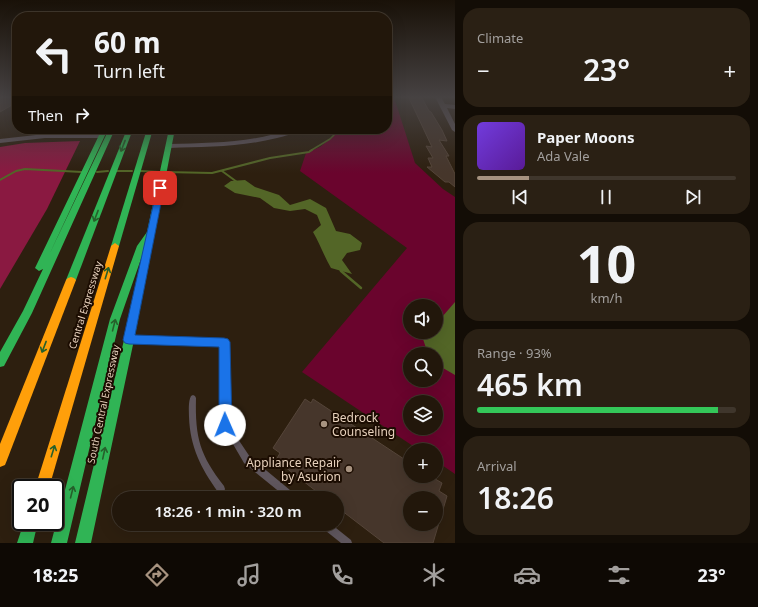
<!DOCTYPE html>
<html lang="en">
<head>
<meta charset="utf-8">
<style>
  body { margin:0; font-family:"Noto Sans",sans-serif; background:#2a2014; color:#f1f3f6; height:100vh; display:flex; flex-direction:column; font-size:15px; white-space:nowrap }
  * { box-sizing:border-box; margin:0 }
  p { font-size:13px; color:#a29f9d }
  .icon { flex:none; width:22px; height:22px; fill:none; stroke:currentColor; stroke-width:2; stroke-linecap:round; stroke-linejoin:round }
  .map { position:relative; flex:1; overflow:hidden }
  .side { display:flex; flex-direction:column; gap:8px; padding:8px; background:#130d06; width:303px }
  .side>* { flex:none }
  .hud { position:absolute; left:12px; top:12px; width:380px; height:122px; border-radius:16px; box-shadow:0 4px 16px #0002,0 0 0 1px #3f362c; background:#22170b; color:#f1f3f6; overflow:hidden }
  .fabs { position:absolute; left:403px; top:299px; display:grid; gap:8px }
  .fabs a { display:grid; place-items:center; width:40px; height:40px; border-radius:50%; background:#22170b; box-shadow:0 4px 16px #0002,0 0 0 1px #3f362c; font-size:20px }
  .speed { position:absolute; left:12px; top:479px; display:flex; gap:8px; font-size:20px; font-weight:700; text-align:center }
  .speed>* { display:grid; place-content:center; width:52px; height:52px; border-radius:50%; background:#22170b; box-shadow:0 4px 16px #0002,0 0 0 1px #3f362c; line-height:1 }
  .speed .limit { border:2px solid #111; border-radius:6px; background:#fff; color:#111 }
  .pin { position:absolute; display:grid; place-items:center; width:34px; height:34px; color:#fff; margin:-17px; border-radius:8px; box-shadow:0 2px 6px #0006 }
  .me { position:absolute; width:44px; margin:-22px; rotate:359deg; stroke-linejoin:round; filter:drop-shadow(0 0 3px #0008) }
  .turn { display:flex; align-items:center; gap:14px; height:84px; padding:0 16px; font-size:18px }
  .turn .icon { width:52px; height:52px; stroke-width:2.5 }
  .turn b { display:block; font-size:28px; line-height:34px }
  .then { display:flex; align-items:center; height:38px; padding:0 16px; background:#0003; gap:8px; font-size:15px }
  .big { font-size:30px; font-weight:600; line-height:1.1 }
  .side .widget { flex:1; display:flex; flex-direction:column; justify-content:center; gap:6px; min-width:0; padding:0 14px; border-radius:16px; background:#2a2014 }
  .side .dial { align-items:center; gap:0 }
  .dial b { font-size:52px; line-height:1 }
  .song { display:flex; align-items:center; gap:12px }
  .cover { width:48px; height:48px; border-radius:6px; background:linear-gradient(135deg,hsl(260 70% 55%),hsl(270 70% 35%)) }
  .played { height:4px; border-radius:2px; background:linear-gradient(90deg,#a79380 20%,#3f362c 20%) }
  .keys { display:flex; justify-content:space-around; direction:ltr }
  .heat { display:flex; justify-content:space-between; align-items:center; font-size:22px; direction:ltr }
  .charge { height:6px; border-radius:3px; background:linear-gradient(90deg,#34c759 93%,#3f362c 0) }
  .trip { position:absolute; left:112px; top:491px; width:232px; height:40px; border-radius:20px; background:#22170b; box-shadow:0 4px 16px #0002,0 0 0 1px #3f362c; font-weight:600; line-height:40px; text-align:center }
  .tabs { display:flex; height:64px; justify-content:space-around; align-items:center; background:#0e0904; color:#a29f9d }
  .tabs .icon { width:28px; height:28px }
  .tabs .active { color:#a79380 }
  .tabs b { font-size:18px; color:#f1f3f6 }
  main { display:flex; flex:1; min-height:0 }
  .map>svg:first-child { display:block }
  .green { fill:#6a042d; fill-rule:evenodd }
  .forest { fill:#8a1941 }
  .water { fill:#536627 }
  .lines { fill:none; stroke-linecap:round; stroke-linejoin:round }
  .stream-far2 { stroke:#536627; stroke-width:1.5 }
  .stream-far1 { stroke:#536627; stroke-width:2 }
  .stream { stroke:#536627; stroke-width:2.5 }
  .building { fill:#46362b; stroke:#554539; fill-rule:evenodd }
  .lane { fill:#5f565d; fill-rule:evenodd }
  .street { fill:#5f565d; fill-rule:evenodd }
  .fast { fill:#30b455; fill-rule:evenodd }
  .slow { fill:#ff9f0a; fill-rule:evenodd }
  .oneway { stroke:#26602b }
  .route { fill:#1a73e8; stroke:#114b97 }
  .poi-dot { fill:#a79380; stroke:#1b0c01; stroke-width:1.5 }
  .labels { text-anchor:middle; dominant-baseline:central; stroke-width:4; stroke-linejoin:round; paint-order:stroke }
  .street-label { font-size:10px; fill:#e8d2bd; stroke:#1b0c01 }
  .near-poi-label { font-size:12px; fill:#e8d2bd; stroke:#1b0c01; text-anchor:start }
</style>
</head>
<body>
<main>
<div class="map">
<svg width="455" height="543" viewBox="0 0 455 543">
  <rect width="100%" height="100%" fill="#2d1f0f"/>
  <!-- green -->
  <path class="green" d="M 387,97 L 394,97 L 415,163 L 443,189 L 455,197 L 455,474 L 436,461 L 436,450 L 419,450 L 302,372 L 407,248 L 300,171 L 306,153 L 320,147 L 342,129 L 387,129 ZM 410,306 L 436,306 L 436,332 L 410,332 ZM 410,354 L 436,354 L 436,380 L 410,380 ZM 410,402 L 436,402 L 436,428 L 410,428 Z"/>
  <!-- forest -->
  <polygon class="forest" points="80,141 47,209 0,289 0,147 25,143"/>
  <!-- water -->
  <g class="water">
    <path d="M 245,180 L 255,187 L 279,195 L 290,205 L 310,199 L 326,208 L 336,231 L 350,234 L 362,243 L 360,250 L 347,253 L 342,260 L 352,274 L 331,268 C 324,256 320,244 313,232 L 321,225 L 317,215 L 305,209 L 290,211 L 274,208 L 260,198 L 235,193 L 224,186 L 231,181 Z"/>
    <polygon points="455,302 455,375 436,364 436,354 428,354 422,336 427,332 436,332 436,324"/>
  </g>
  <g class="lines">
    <!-- stream-far2 -->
    <polyline class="stream-far2" points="310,151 330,139 340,129"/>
    <!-- stream-far1 -->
    <g class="stream-far1">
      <polyline points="117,171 132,171"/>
      <polyline points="141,171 160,172"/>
      <polyline points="222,171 237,182"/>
      <polyline points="97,172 108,171"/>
      <polyline points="165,172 212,173 270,158 309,152 312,150"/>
      <polyline points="0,180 16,171 25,169 82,172"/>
    </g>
    <!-- stream -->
    <polyline class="stream" points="340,268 341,271 361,288"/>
  </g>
  <!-- building -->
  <g class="building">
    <polygon points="0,97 17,97 17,102 0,112"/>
    <polygon points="409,98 422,98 429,111 431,112 442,130 447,141 439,140 449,156 446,156 455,174 455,187 449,182 445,182 427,167 432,167 428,158 433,158 426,146 432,147"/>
    <path d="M 305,399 L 311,403 L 313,399 L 410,463 L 410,476 L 430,476 L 442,483 L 439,491 L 447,496 L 433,543 L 384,543 L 337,507 L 337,498 L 325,498 L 276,460 L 280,453 L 273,448 ZM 410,498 L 436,498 L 436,524 L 410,524 Z"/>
  </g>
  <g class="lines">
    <!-- lane -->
    <g class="lane">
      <polygon points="132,337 224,339 226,340 227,342 228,424 250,457 296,495 297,498 287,498 244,463 223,427 222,425 221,344 132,343 130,342 129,340 130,338"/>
      <path d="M 193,395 L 195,396 L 196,398 C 195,438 200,455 224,486 L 225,489 L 224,492 L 221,493 L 218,492 C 201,468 190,447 189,417 C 189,410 188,402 191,396 Z"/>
      <polygon points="320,524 331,524 351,540 352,543 341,543 321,527"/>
    </g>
    <!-- street -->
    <g class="street">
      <polygon points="435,97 441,97 445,104 455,105 455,109 447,108 455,124 455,132 452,130"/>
      <path d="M 291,129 L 300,129 C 294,134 285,136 277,138 C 242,147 205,147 169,148 L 166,146 L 169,144 C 210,143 252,143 291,129 Z"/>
      <polygon points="45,134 101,134 104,136 101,138 45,138 0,143 0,139"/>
    </g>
    <!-- fast -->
    <g class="fast">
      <polygon points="102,129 108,129 49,255 109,129 115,129 32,313 4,366 0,367 0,352 23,311 43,269 39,271 35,268"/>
      <polygon points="127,129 133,129 76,280 74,282 68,282 66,280"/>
      <polygon points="147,129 153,129 119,246 115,249 111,246"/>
      <polygon points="169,129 175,129 134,340 91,543 75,543 124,340 142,256 120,319 67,543 51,543 110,319 137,246 147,232"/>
      <polygon points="24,522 38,522 33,543 17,543"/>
    </g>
    <!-- slow -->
    <g class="slow">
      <polygon points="115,243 119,246 49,488 35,488 111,246"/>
      <polygon points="71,277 74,278 76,280 7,460 5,465 0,467 0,444 66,280 68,278"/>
    </g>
  </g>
  <!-- one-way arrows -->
  <defs><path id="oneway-shaft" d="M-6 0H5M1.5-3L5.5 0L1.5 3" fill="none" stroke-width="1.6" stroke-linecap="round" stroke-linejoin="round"/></defs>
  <g class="oneway">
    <use href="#oneway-shaft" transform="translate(123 146) rotate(111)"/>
    <use href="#oneway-shaft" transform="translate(96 216) rotate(111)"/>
    <use href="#oneway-shaft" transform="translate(107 273) rotate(-73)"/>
    <use href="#oneway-shaft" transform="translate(114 325) rotate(-76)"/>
    <use href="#oneway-shaft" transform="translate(44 347) rotate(111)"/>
    <use href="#oneway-shaft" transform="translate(53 451) rotate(-73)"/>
    <use href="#oneway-shaft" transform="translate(104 453) rotate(-78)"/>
    <use href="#oneway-shaft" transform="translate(72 492) rotate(-76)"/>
  </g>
  <!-- sky -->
  <linearGradient id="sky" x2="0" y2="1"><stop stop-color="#191108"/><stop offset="0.56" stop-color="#464242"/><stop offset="1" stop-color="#464242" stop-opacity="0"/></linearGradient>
  <rect width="455" height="173" fill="url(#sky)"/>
  <!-- route -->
  <polygon class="route" points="160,185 164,188 135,335 224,338 228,339 230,342 232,425 230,429 225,431 221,429 219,425 219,347 129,344 125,343 123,340 157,188"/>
  <!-- markers -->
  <g class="poi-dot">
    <circle cx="324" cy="424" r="4"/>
    <circle cx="349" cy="469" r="4"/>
  </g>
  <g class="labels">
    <!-- street labels -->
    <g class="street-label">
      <text transform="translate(85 305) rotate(-73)">Central Expressway</text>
      <text transform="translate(103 404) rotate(-78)">South Central Expressway</text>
    </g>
    <!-- near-poi labels -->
    <g class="near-poi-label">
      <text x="332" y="417">Bedrock<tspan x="332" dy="14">Counseling</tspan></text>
      <text x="341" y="462" text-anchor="end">Appliance Repair<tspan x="341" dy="14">by Asurion</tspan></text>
    </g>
  </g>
</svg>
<div class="fabs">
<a><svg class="icon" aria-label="sound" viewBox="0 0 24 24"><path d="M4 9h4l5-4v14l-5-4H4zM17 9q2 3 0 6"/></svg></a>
<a><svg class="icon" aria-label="search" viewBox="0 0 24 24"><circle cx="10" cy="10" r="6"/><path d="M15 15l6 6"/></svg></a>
<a><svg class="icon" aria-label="layers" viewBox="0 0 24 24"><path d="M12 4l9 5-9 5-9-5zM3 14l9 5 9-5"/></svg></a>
<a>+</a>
<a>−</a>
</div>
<div class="speed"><div class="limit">20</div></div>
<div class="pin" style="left:160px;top:188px;background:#d93025"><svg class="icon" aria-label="arrive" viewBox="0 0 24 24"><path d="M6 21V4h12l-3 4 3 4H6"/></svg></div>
<svg class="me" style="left:225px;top:425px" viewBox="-20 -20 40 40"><circle r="19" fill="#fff"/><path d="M0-13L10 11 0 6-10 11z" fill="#1a73e8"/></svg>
<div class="trip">18:26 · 1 min · 320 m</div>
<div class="hud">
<div class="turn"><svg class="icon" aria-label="left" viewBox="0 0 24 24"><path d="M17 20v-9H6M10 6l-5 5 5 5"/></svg><div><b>60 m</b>Turn left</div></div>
<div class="then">Then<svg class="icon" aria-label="right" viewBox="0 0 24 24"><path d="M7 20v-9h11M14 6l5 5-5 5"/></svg></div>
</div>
</div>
<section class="side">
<div class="widget"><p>Climate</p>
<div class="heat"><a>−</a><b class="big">23°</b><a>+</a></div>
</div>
<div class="widget">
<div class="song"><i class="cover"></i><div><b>Paper Moons</b><p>Ada Vale</p></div></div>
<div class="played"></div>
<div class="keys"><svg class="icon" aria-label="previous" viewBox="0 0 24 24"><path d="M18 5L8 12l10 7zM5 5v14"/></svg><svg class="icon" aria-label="pause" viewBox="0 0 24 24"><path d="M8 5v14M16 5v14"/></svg><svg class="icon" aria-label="next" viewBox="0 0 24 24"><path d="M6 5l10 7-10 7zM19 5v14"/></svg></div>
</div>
<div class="widget dial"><b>10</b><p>km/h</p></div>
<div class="widget"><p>Range · 93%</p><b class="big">465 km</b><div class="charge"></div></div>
<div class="widget"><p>Arrival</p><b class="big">18:26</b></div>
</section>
</main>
<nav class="tabs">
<b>18:25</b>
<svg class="icon active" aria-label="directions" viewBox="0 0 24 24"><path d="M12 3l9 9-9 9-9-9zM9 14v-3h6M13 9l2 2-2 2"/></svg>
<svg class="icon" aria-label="music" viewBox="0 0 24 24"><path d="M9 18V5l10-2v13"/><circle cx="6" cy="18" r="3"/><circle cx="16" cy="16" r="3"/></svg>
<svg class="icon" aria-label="phone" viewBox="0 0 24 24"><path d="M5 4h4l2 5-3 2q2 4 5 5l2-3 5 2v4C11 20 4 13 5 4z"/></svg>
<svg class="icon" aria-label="climate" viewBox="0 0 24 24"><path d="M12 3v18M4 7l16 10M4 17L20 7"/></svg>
<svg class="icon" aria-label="car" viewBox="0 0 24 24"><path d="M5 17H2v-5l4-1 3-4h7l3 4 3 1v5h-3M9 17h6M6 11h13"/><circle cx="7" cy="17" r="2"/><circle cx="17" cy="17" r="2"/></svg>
<svg class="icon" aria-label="filters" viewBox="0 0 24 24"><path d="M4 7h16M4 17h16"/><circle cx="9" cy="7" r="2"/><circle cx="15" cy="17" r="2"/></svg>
<b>23°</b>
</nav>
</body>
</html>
